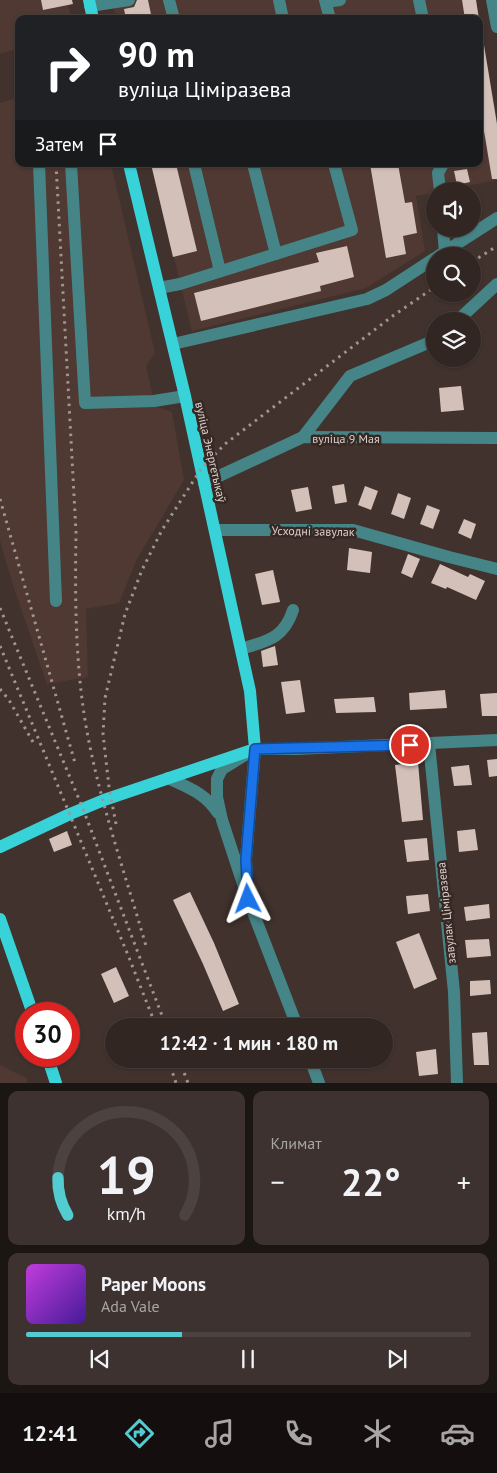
<!DOCTYPE html>
<html lang="ru">
<head>
<meta charset="utf-8">
<style>
  body { margin:0; font-family:"PT Sans",sans-serif; background:#3d322f; color:#f1f3f6; height:100vh; display:flex; flex-direction:column; font-size:19px; white-space:nowrap }
  * { box-sizing:border-box; margin:0 }
  p { font-size:16px; color:#a8a5a5 }
  .icon { flex:none; width:28px; height:28px; fill:none; stroke:currentColor; stroke-width:2; stroke-linecap:round; stroke-linejoin:round }
  .map { position:relative; height:1083px; overflow:hidden }
  .details { display:flex; flex-direction:column; gap:8px; padding:8px; background:#1b1513; flex:1 }
  .details>* { flex:none }
  .guide { position:absolute; left:15px; top:15px; width:468px; height:152px; border-radius:10px; box-shadow:0 1px 4px #0004,0 0 0 1px #4c4340; background:#202124; color:#fff; overflow:hidden }
  .controls { position:absolute; left:426px; top:182px; display:grid; gap:10px }
  .controls a { display:grid; place-items:center; width:55px; height:55px; border-radius:50%; background:#312622; box-shadow:0 1px 4px #0004,0 0 0 1px #4c4340; font-size:25px }
  .speed { position:absolute; left:15px; top:1002px; display:flex; gap:10px; font-size:25px; font-weight:700; text-align:center }
  .speed>* { display:grid; place-content:center; width:65px; height:65px; border-radius:50%; background:#312622; box-shadow:0 1px 4px #0004,0 0 0 1px #4c4340; line-height:1 }
  .speed .limit { border:8px solid #d22; background:#fff; color:#111 }
  .pin { position:absolute; display:grid; place-items:center; width:42px; height:42px; color:#fff; margin:-21px; border:2px solid #fff; border-radius:50%; box-shadow:0 1px 5px #0007 }
  .me { position:absolute; width:55px; margin:-28px; rotate:357deg; stroke-linejoin:round; filter:drop-shadow(0 0 4px #0008) }
  .turn { display:flex; align-items:center; gap:18px; height:105px; padding:0 20px; font-size:22px }
  .turn .icon { width:65px; height:65px; stroke-width:2.5 }
  .turn b { display:block; font-size:35px; line-height:42px }
  .then { display:flex; align-items:center; height:48px; padding:0 20px; background:#0003; gap:10px; font-size:19px }
  .big { font-size:38px; font-weight:700; line-height:1.1 }
  .details .widget { flex:1; display:flex; flex-direction:column; justify-content:center; gap:8px; min-width:0; padding:0 18px; border-radius:10px; background:#3d322f }
  .details .dial { align-items:center; gap:0 }
  .dial svg { height:130px; overflow:visible; fill:none; stroke:#4c4340; stroke-width:7; stroke-linecap:round; text-anchor:middle }
  .dial text { fill:#f1f3f6; stroke:none }
  .song { display:flex; align-items:center; gap:15px }
  .cover { width:60px; height:60px; border-radius:8px; background:linear-gradient(135deg,hsl(290 70% 55%),hsl(260 70% 35%)) }
  .played { height:5px; border-radius:2px; background:linear-gradient(90deg,#52ccd0 35%,#4c4340 35%) }
  .keys { display:flex; justify-content:space-around; direction:ltr }
  .heat { display:flex; justify-content:space-between; align-items:center; font-size:28px; direction:ltr }
  .details .tiles { flex:1; display:grid; gap:8px; grid-template-columns:1fr 1fr }
  .widget:last-child { grid-column:span 2 }
  .trip { position:absolute; left:105px; top:1018px; width:288px; height:50px; border-radius:25px; background:#312622; box-shadow:0 1px 4px #0004,0 0 0 1px #4c4340; font-weight:700; line-height:50px; text-align:center }
  .dock { display:flex; height:80px; justify-content:space-around; align-items:center; background:#140f0e; color:#a8a5a5 }
  .dock .icon { width:35px; height:35px }
  .dock .active { color:#52ccd0 }
  .dock b { font-size:22px; color:#f1f3f6 }
  .map>svg:first-child { display:block }
  .built { fill:#4f3932 }
  .building { fill:#d3c0b9 }
  .lines { fill:none; stroke-linecap:round; stroke-linejoin:round }
  .minor { stroke:#468587; stroke-width:12 }
  .major { stroke:#38d3d8; stroke-width:12 }
  .rail { stroke:#a19591; stroke-width:3; stroke-dasharray:2.5 5; stroke-linecap:butt }
  .route-casing { stroke:#114b97; stroke-width:12 }
  .route { stroke:#1a73e8; stroke-width:9 }
  .labels { text-anchor:middle; dominant-baseline:central; stroke-width:5; stroke-linejoin:round; paint-order:stroke }
  .street-label { font-size:12px; fill:#dad0cd; stroke:#372823 }
</style>
</head>
<body>
<div class="map">
<svg width="497" height="1083" viewBox="0 0 497 1083">
  <rect width="100%" height="100%" fill="#41322d"/>
  <!-- built -->
  <g class="built">
    <polygon points="0,0 67,0 72,19 19,19 19,48 0,54"/>
    <polygon points="112,0 476,0 497,124 497,180 416,196 425,251 366,288 192,331 151,164 479,164 479,19 116,19"/>
    <polygon points="19,97 19,164 111,164 155,353 146,366 155,406 172,412 184,480 137,559 119,603 86,609 88,677 47,684 13,585 0,541 0,103"/>
    <polygon points="0,1065 26,1078 28,1083 0,1083"/>
  </g>
  <!-- building -->
  <g class="building">
    <polygon points="41,0 72,0 73,4 43,10"/>
    <polygon points="137,0 148,0 152,19 126,19 124,9 134,7"/>
    <polygon points="462,0 476,0 479,19 465,19"/>
    <polygon points="484,45 497,124 497,179 492,179 479,101 479,46"/>
    <polygon points="151,164 176,164 197,251 173,257"/>
    <polygon points="370,164 398,164 405,203 412,202 417,233 403,236 406,254 386,258"/>
    <polygon points="467,169 470,182 457,185 454,171"/>
    <polygon points="347,246 354,277 320,286 321,291 201,321 194,293 319,262 316,253"/>
    <polygon points="461,386 464,410 441,412 439,388"/>
    <polygon points="344,484 347,502 335,504 332,486"/>
    <polygon points="365,486 378,491 371,510 358,505"/>
    <polygon points="308,487 312,509 296,512 291,490"/>
    <polygon points="398,493 411,498 404,519 391,514"/>
    <polygon points="427,505 440,510 433,529 420,524"/>
    <polygon points="464,519 476,524 471,539 458,533"/>
    <polygon points="349,548 372,552 370,573 347,570"/>
    <polygon points="408,554 420,559 412,578 401,573"/>
    <polygon points="440,564 468,577 470,574 485,581 476,600 447,587 446,589 431,583"/>
    <polygon points="273,570 280,602 262,605 255,574"/>
    <polygon points="275,646 278,665 263,667 261,651"/>
    <polygon points="300,680 305,712 286,714 281,682"/>
    <polygon points="445,690 447,708 410,710 409,693"/>
    <polygon points="497,693 497,716 482,716 480,694"/>
    <polygon points="374,697 376,712 336,713 334,699"/>
    <polygon points="497,759 497,776 489,777 487,760"/>
    <polygon points="418,762 423,820 402,822 395,765"/>
    <polygon points="469,765 472,785 454,786 451,767"/>
    <polygon points="475,829 478,850 459,852 457,831"/>
    <polygon points="67,831 72,845 54,852 49,839"/>
    <polygon points="427,838 429,860 407,862 404,840"/>
    <polygon points="190,892 214,943 239,1004 223,1011 203,964 173,900"/>
    <polygon points="428,894 430,911 408,914 406,896"/>
    <polygon points="489,904 490,918 466,921 464,907"/>
    <polygon points="419,933 437,979 414,989 396,942"/>
    <polygon points="489,939 491,956 467,958 465,940"/>
    <polygon points="116,967 129,996 114,1003 101,974"/>
    <polygon points="490,980 491,994 470,996 470,981"/>
    <polygon points="487,1032 489,1065 474,1065 472,1033"/>
    <polygon points="436,1049 438,1074 419,1076 416,1052"/>
  </g>
  <g class="lines">
    <!-- minor -->
    <g class="minor">
      <polyline points="169,0 174,19"/>
      <polyline points="279,0 283,19"/>
      <polyline points="325,0 330,19"/>
      <polyline points="419,0 423,19"/>
      <polyline points="492,0 497,27"/>
      <polyline points="326,2 340,0"/>
      <polyline points="90,6 129,0"/>
      <polyline points="39,164 56,601"/>
      <polyline points="71,164 85,403 154,401 185,396"/>
      <polyline points="194,164 220,271"/>
      <polyline points="253,164 276,254"/>
      <polyline points="440,191 438,173 443,164"/>
      <polyline points="443,229 445,252"/>
      <polyline points="438,256 497,218"/>
      <polyline points="159,288 180,284 352,230 334,164"/>
      <polyline points="457,321 497,284"/>
      <polyline points="173,344 367,299 386,290 435,258"/>
      <polyline points="303,437 350,376 435,340"/>
      <polyline points="204,483 303,437 497,438"/>
      <polyline points="215,530 353,530 449,557 497,569"/>
      <path d="M 241,649 C 268,641 284,638 293,610"/>
      <polyline points="429,744 454,992 457,1083"/>
      <path d="M 168,778 C 189,788 205,793 218,813"/>
      <polyline points="247,881 246,859 255,749"/>
      <polyline points="297,1026 248,899 222,820 217,797 217,779 222,769 255,749 296,749 497,740"/>
      <polyline points="310,1059 319,1083"/>
    </g>
    <!-- major -->
    <g class="major">
      <polyline points="89,0 93,19"/>
      <polyline points="0,847 70,814 104,800 255,749 250,691 185,396 129,164"/>
      <polyline points="0,919 33,1014"/>
      <polyline points="47,1056 56,1083"/>
    </g>
    <!-- rail -->
    <g class="rail">
      <path d="M 56,164 L 76,532 C 75,596 75,662 86,726 C 99,800 125,873 146,946"/>
      <polyline points="472,262 497,246"/>
      <polyline points="0,499 75,763"/>
      <polyline points="0,608 83,809 166,1026"/>
      <polyline points="0,646 130,960 156,1026"/>
      <polyline points="0,689 9,700 33,742"/>
      <polyline points="116,824 109,787 103,734 105,698 125,614 142,570 162,530 201,469 225,444 394,315 435,287"/>
      <polyline points="168,1059 176,1083"/>
      <polyline points="179,1059 188,1083"/>
    </g>
  </g>
  <g class="lines">
    <!-- route casing -->
    <g class="route-casing">
      <polyline id="route" points="248,899 246,859 255,749 410,745"/>
    </g>
    <!-- route -->
    <use href="#route" class="route"/>
  </g>
  <g class="labels">
    <!-- street labels -->
    <g class="street-label">
      <text x="346" y="438">вуліца 9 Мая</text>
      <text transform="translate(211 452) rotate(77)">вуліца Энергетыкаў</text>
      <text transform="translate(313 531) rotate(1)">Усходні завулак</text>
      <text transform="translate(446 913) rotate(-96)">завулак Ціміразева</text>
    </g>
  </g>
</svg>
<div class="controls">
<a><svg class="icon" aria-label="sound" viewBox="0 0 24 24"><path d="M4 9h4l5-4v14l-5-4H4zM17 9q2 3 0 6"/></svg></a>
<a><svg class="icon" aria-label="search" viewBox="0 0 24 24"><circle cx="10" cy="10" r="6"/><path d="M15 15l6 6"/></svg></a>
<a><svg class="icon" aria-label="layers" viewBox="0 0 24 24"><path d="M12 4l9 5-9 5-9-5zM3 14l9 5 9-5"/></svg></a>
</div>
<div class="speed"><div class="limit">30</div></div>
<div class="pin" style="left:410px;top:745px;background:#d93025"><svg class="icon" aria-label="arrive" viewBox="0 0 24 24"><path d="M6 21V4h12l-3 4 3 4H6"/></svg></div>
<svg class="me" style="left:248px;top:899px" viewBox="-20 -20 40 40"><path d="M0-17L14 15 0 8-14 15z" fill="#1a73e8" stroke="#fff" stroke-width="4"/></svg>
<div class="trip">12:42 · 1 мин · 180 m</div>
<div class="guide">
<div class="turn"><svg class="icon" aria-label="right" viewBox="0 0 24 24"><path d="M7 20v-9h11M14 6l5 5-5 5"/></svg><div><b>90 m</b>вуліца Ціміразева</div></div>
<div class="then">Затем<svg class="icon" aria-label="arrive" viewBox="0 0 24 24"><path d="M6 21V4h12l-3 4 3 4H6"/></svg></div>
</div>
</div>
<section class="details">
<div class="tiles">
<div class="widget dial"><svg viewBox="0 0 100 80">
<path d="M14 69A42 42 0 1 1 86 69"/>
<path d="M14 69A42 42 0 0 1 8 46" stroke="#52ccd0"/>
<text x="50" y="56" font-size="32" font-weight="700">19</text>
<text x="50" y="72" font-size="11">km/h</text>
</svg></div>
<div class="widget"><p>Климат</p>
<div class="heat"><a>−</a><b class="big">22°</b><a>+</a></div>
</div>
<div class="widget">
<div class="song"><i class="cover"></i><div><b>Paper Moons</b><p>Ada Vale</p></div></div>
<div class="played"></div>
<div class="keys"><svg class="icon" aria-label="previous" viewBox="0 0 24 24"><path d="M18 5L8 12l10 7zM5 5v14"/></svg><svg class="icon" aria-label="pause" viewBox="0 0 24 24"><path d="M8 5v14M16 5v14"/></svg><svg class="icon" aria-label="next" viewBox="0 0 24 24"><path d="M6 5l10 7-10 7zM19 5v14"/></svg></div>
</div>
</div>
</section>
<nav class="dock">
<b>12:41</b>
<svg class="icon active" aria-label="directions" viewBox="0 0 24 24"><path d="M12 3l9 9-9 9-9-9zM9 14v-3h6M13 9l2 2-2 2"/></svg>
<svg class="icon" aria-label="music" viewBox="0 0 24 24"><path d="M9 18V5l10-2v13"/><circle cx="6" cy="18" r="3"/><circle cx="16" cy="16" r="3"/></svg>
<svg class="icon" aria-label="phone" viewBox="0 0 24 24"><path d="M5 4h4l2 5-3 2q2 4 5 5l2-3 5 2v4C11 20 4 13 5 4z"/></svg>
<svg class="icon" aria-label="climate" viewBox="0 0 24 24"><path d="M12 3v18M4 7l16 10M4 17L20 7"/></svg>
<svg class="icon" aria-label="car" viewBox="0 0 24 24"><path d="M5 17H2v-5l4-1 3-4h7l3 4 3 1v5h-3M9 17h6M6 11h13"/><circle cx="7" cy="17" r="2"/><circle cx="17" cy="17" r="2"/></svg>
</nav>
</body>
</html>
